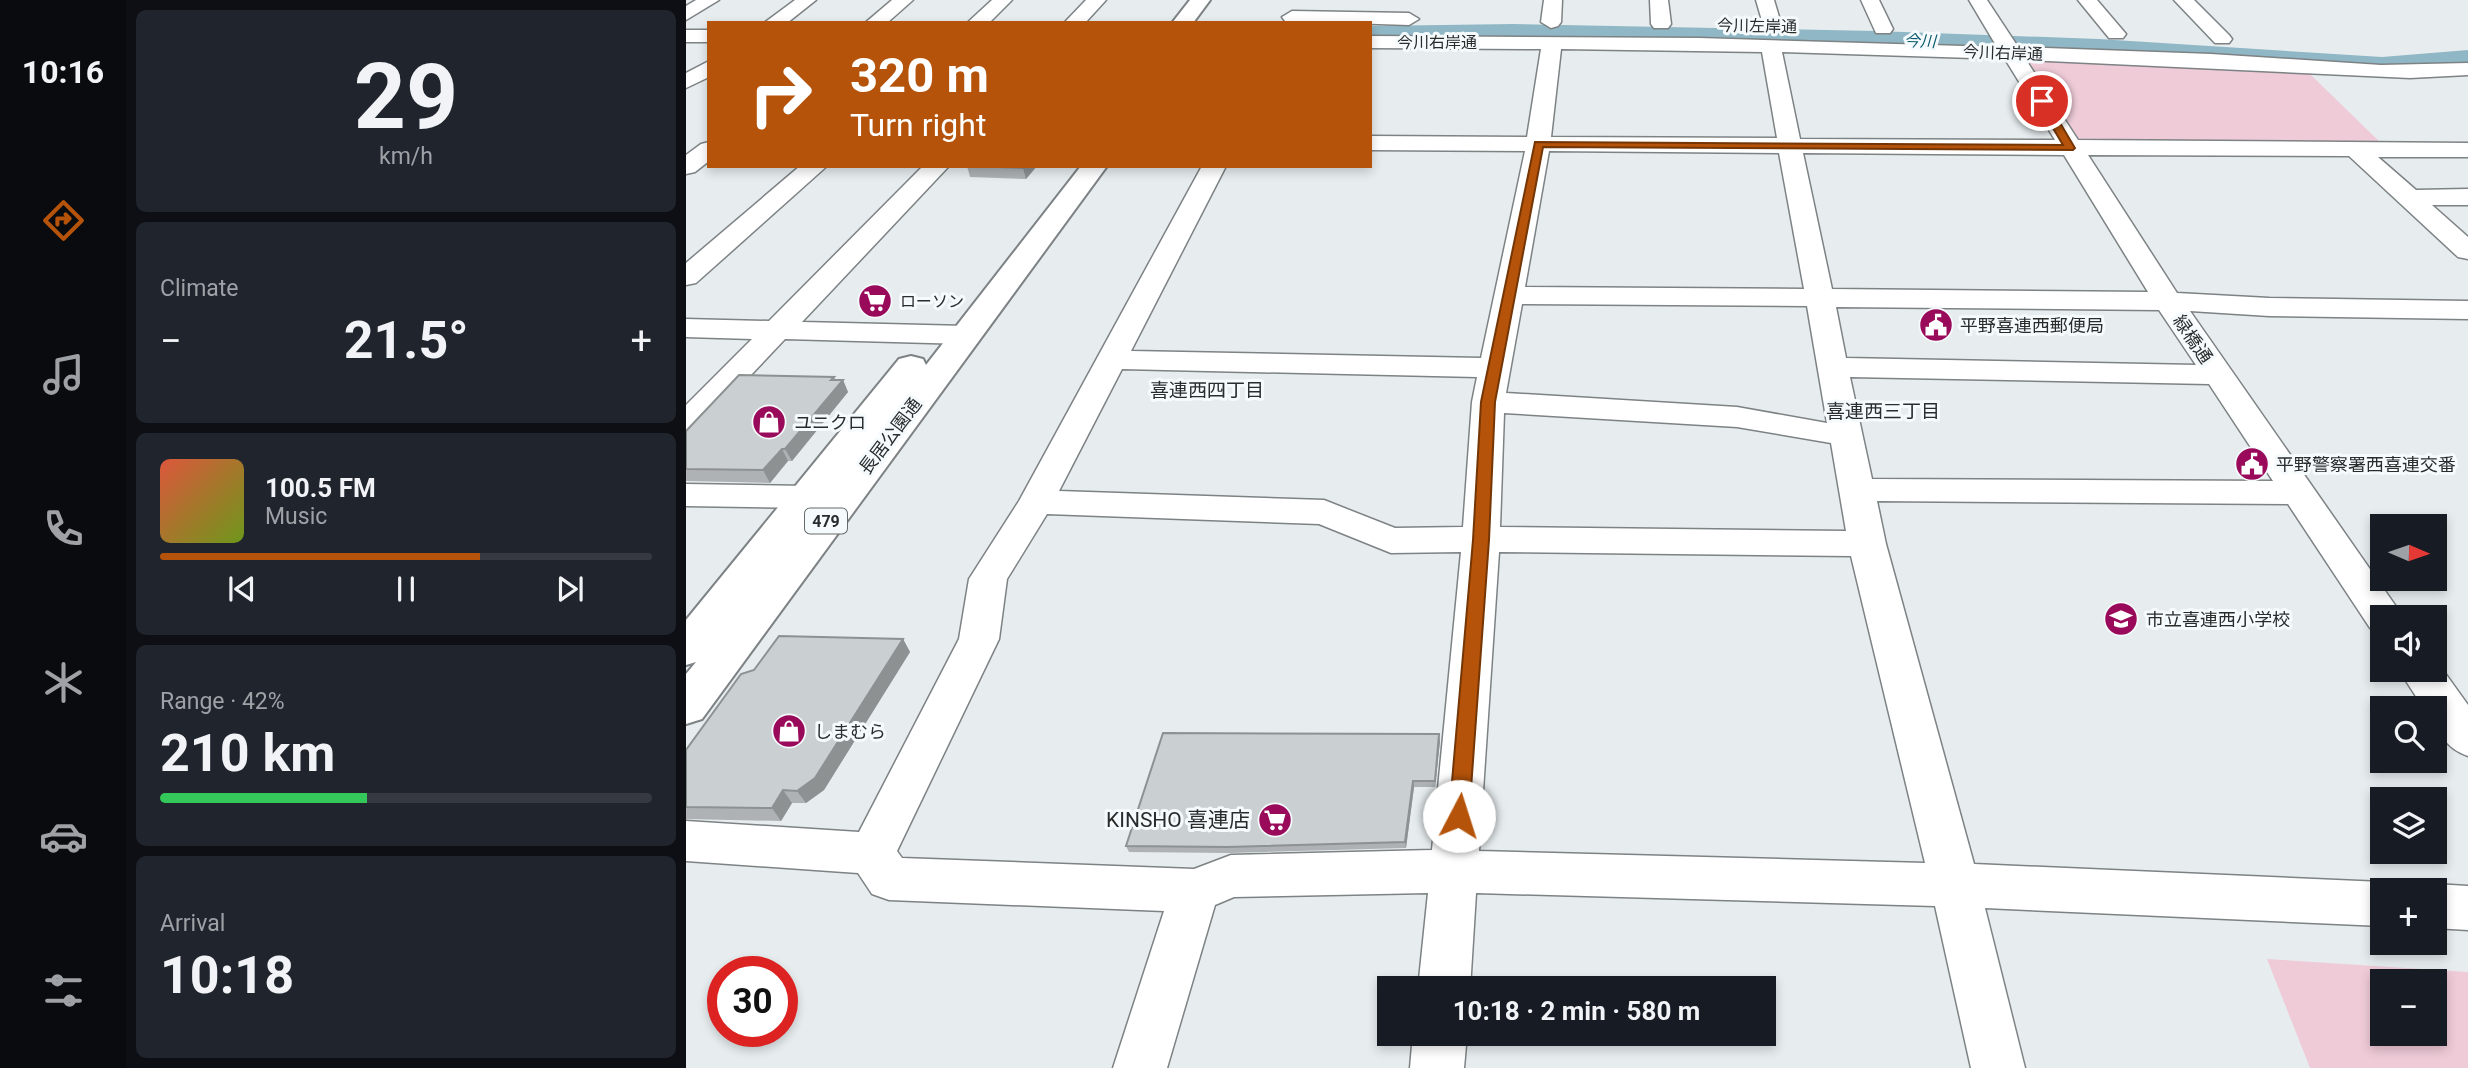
<!DOCTYPE html>
<html lang="en">
<head>
<meta charset="utf-8">
<style>
  body { margin:0; font-family:Roboto,"Noto Sans JP",sans-serif; background:#20242c; color:#f1f3f6; height:100vh; display:flex; flex-direction:column; font-size:26px; white-space:nowrap }
  * { box-sizing:border-box; margin:0 }
  p { font-size:23px; color:#9ea1a6 }
  .icon { flex:none; width:38px; height:38px; fill:none; stroke:currentColor; stroke-width:2; stroke-linecap:round; stroke-linejoin:round }
  .map { position:relative; flex:1; overflow:hidden }
  .details { display:flex; flex-direction:column; gap:10px; padding:10px; background:#0d0f14; width:560px }
  .details>* { flex:none }
  .guide { position:absolute; left:21px; top:21px; width:665px; height:147px; border-radius:0px; box-shadow:0 4px 10px #0003; background:#b45309; color:#fff; overflow:hidden }
  .needle { width:46px; rotate:92deg }
  .tools { position:absolute; left:1684px; top:514px; display:grid; gap:14px }
  .tools a { display:grid; place-items:center; width:77px; height:77px; border-radius:0px; background:#171b24; box-shadow:0 4px 10px #0003; font-size:35px }
  .speed { position:absolute; left:21px; top:956px; display:flex; gap:14px; font-size:35px; font-weight:700; text-align:center }
  .speed>* { display:grid; place-content:center; width:91px; height:91px; border-radius:50%; background:#171b24; box-shadow:0 4px 10px #0003; line-height:1 }
  .speed .limit { border:10px solid #d22; background:#fff; color:#111 }
  .pin { position:absolute; display:grid; place-items:center; width:60px; height:60px; color:#fff; margin:-30px; border:4px solid #fff; border-radius:50%; box-shadow:0 2px 7px #0007 }
  .me { position:absolute; width:77px; margin:-38px; rotate:5deg; stroke-linejoin:round; filter:drop-shadow(0 0 5px #0008) }
  .turn { display:flex; align-items:center; gap:24px; height:147px; padding:0 28px; font-size:32px }
  .turn .icon { width:91px; height:91px; stroke-width:2.5 }
  .turn b { display:block; font-size:49px; line-height:60px }
  .big { font-size:52px; font-weight:700; line-height:1.1 }
  .details .tile { flex:1; display:flex; flex-direction:column; justify-content:center; gap:10px; min-width:0; padding:0 24px; border-radius:10px; background:#20242c }
  .details .dial { align-items:center; gap:0 }
  .dial b { font-size:91px; line-height:1 }
  .song { display:flex; align-items:center; gap:21px }
  .cover { width:84px; height:84px; border-radius:10px; background:linear-gradient(135deg,hsl(10 70% 55%),hsl(80 70% 35%)) }
  .played { height:7px; border-radius:4px; background:linear-gradient(90deg,#b45309 65%,#363941 65%) }
  .keys { display:flex; justify-content:space-around; direction:ltr }
  .heat { display:flex; justify-content:space-between; align-items:center; font-size:38px; direction:ltr }
  .charge { height:10px; border-radius:5px; background:linear-gradient(90deg,#34c759 42%,#363941 0) }
  .trip { position:absolute; left:691px; top:976px; width:399px; height:70px; border-radius:0px; background:#171b24; box-shadow:0 4px 10px #0003; font-weight:700; line-height:70px; text-align:center }
  main { display:flex; flex:1; min-height:0 }
  .tabs { display:flex; flex-direction:column; width:126px; justify-content:space-around; align-items:center; background:#090b0e; color:#9ea1a6 }
  .tabs .icon { width:49px; height:49px }
  .tabs .on { color:#b45309 }
  .tabs b { font-size:32px; color:#f1f3f6 }
  .map>svg:first-child { display:block }
  .green { fill:#efcbd8; fill-rule:evenodd }
  .lines { fill:none; stroke-linecap:round; stroke-linejoin:round }
  .river { fill:#90b7c5; fill-rule:evenodd }
  .minor-casing { stroke:#7d8284; stroke-width:3 }
  .highway-casing { stroke:#7d8284; stroke-width:4 }
  .minor { fill:#fff; fill-rule:evenodd }
  .highway { fill:#fff; fill-rule:evenodd }
  .wall { fill:#aeb2b4 }
  .shaded-wall { fill:#8d9192 }
  .building { fill:#cacfd1; stroke:#8d9192; stroke-width:2 }
  .route { fill:#b45309; stroke:#753606; stroke-width:2 }
  .labels { text-anchor:middle; dominant-baseline:central; stroke-width:6; stroke-linejoin:round; paint-order:stroke }
  .far-street-label { font-size:16px; fill:#2a2c2c; stroke:#f5fafc }
  .far-water-label { font-size:16px; font-style:italic; fill:#0b5a6f; stroke:#f5fafc }
  .far-poi-label { font-size:16px; fill:#2a2c2c; stroke:#f5fafc; text-anchor:start }
  .shield { fill:#f5fafc; stroke:#676a6a; stroke-width:2 }
  .shield-label { font-size:16px; font-weight:bold; fill:#2a2c2c }
  .poi-label { font-size:18px; fill:#2a2c2c; stroke:#f5fafc; text-anchor:start }
  .street-label { font-size:18px; fill:#2a2c2c; stroke:#f5fafc }
  .neighbourhood-label { font-size:19px; fill:#292d2e; stroke:#f5fafc }
  .near-poi-label { font-size:21px; fill:#2a2c2c; stroke:#f5fafc; text-anchor:end }
</style>
</head>
<body>
<main>
<nav class="tabs">
<b>10:16</b>
<svg class="icon on" aria-label="directions" viewBox="0 0 24 24"><path d="M12 3l9 9-9 9-9-9zM9 14v-3h6M13 9l2 2-2 2"/></svg>
<svg class="icon" aria-label="music" viewBox="0 0 24 24"><path d="M9 18V5l10-2v13"/><circle cx="6" cy="18" r="3"/><circle cx="16" cy="16" r="3"/></svg>
<svg class="icon" aria-label="phone" viewBox="0 0 24 24"><path d="M5 4h4l2 5-3 2q2 4 5 5l2-3 5 2v4C11 20 4 13 5 4z"/></svg>
<svg class="icon" aria-label="climate" viewBox="0 0 24 24"><path d="M12 3v18M4 7l16 10M4 17L20 7"/></svg>
<svg class="icon" aria-label="car" viewBox="0 0 24 24"><path d="M5 17H2v-5l4-1 3-4h7l3 4 3 1v5h-3M9 17h6M6 11h13"/><circle cx="7" cy="17" r="2"/><circle cx="17" cy="17" r="2"/></svg>
<svg class="icon" aria-label="filters" viewBox="0 0 24 24"><path d="M4 7h16M4 17h16"/><circle cx="9" cy="7" r="2"/><circle cx="15" cy="17" r="2"/></svg>
</nav>
<section class="details">
<div class="tile dial"><b>29</b><p>km/h</p></div>
<div class="tile"><p>Climate</p>
<div class="heat"><a>−</a><b class="big">21.5°</b><a>+</a></div>
</div>
<div class="tile">
<div class="song"><i class="cover"></i><div><b>100.5 FM</b><p>Music</p></div></div>
<div class="played"></div>
<div class="keys"><svg class="icon" aria-label="previous" viewBox="0 0 24 24"><path d="M18 5L8 12l10 7zM5 5v14"/></svg><svg class="icon" aria-label="pause" viewBox="0 0 24 24"><path d="M8 5v14M16 5v14"/></svg><svg class="icon" aria-label="next" viewBox="0 0 24 24"><path d="M6 5l10 7-10 7zM19 5v14"/></svg></div>
</div>
<div class="tile"><p>Range · 42%</p><b class="big">210 km</b><div class="charge"></div></div>
<div class="tile"><p>Arrival</p><b class="big">10:18</b></div>
</section>
<div class="map">
<svg width="1782" height="1068" viewBox="0 0 1782 1068">
  <rect width="100%" height="100%" fill="#e7edef"/>
  <!-- green -->
  <g class="green">
    <polygon points="1356,60 1551,68 1624,74 1697,145 1395,144 1343,62"/>
    <path d="M 1581,959 L 1782,972 L 1782,1068 L 1624,1068 ZM 1696,982 L 1748,982 L 1748,1034 L 1696,1034 Z"/>
  </g>
  <g class="lines">
    <!-- river -->
    <polygon class="river" points="827,24 1190,31 1413,39 1696,57 1782,50 1782,66 1696,73 1413,55 1190,47 827,40 684,42 684,26"/>
    <!-- minor casing -->
    <g class="minor-casing">
      <g id="minor">
        <polygon points="10,0 33,0 0,20 0,6"/>
        <polygon points="109,0 130,0 101,23 78,23"/>
        <polygon points="206,0 227,0 201,23 179,23"/>
        <polygon points="306,0 326,0 303,23 281,23"/>
        <polygon points="400,0 420,0 399,23 378,23"/>
        <polygon points="858,0 876,0 875,22 872,26 865,28 855,22"/>
        <polygon points="964,0 982,0 985,24 982,28 968,28 965,24"/>
        <polygon points="1070,0 1088,0 1096,27 1093,31 1079,31"/>
        <polygon points="1175,0 1193,0 1207,29 1204,33 1190,33"/>
        <path d="M 1283,0 L 1301,0 L 1332,47 L 1525,54 L 1695,65 L 1782,63 L 1782,75 L 1724,78 L 1340,60 L 1392,140 L 1782,143 L 1782,157 L 1692,157 L 1730,190 L 1782,189 L 1782,205 L 1746,205 L 1782,237 L 1782,259 L 1772,257 L 1663,156 L 1402,155 L 1491,293 L 1583,298 L 1782,301 L 1782,319 L 1583,316 L 1504,311 L 1718,618 L 1696,618 L 1696,632 L 1684,628 L 1602,504 L 1191,501 L 1200,544 L 1288,864 L 1696,882 L 1714,891 L 1696,891 L 1696,926 L 1299,908 L 1339,1068 L 1285,1068 L 1249,906 L 790,893 L 784,989 L 732,989 L 742,893 L 548,897 L 529,905 L 481,1068 L 427,1068 L 478,911 L 203,900 L 186,894 L 172,873 L 0,861 L 0,821 L 173,832 L 273,639 L 283,579 L 333,501 L 516,166 L 540,166 L 445,351 L 795,358 L 839,151 L 684,150 L 684,136 L 841,137 L 855,49 L 684,48 L 684,36 L 1013,38 L 1311,47 ZM 875,49 L 1076,52 L 1091,138 L 865,137 ZM 1096,52 L 1319,59 L 1369,140 L 1114,139 ZM 863,151 L 1093,153 L 1118,289 L 839,287 ZM 1117,153 L 1378,155 L 1462,292 L 1146,289 ZM 836,304 L 1121,306 L 1141,423 L 1051,407 L 820,393 ZM 1150,307 L 1473,310 L 1510,365 L 1160,358 ZM 436,369 L 791,377 L 786,402 L 777,527 L 709,528 L 638,500 L 373,491 ZM 1164,377 L 1523,384 L 1587,481 L 1186,479 ZM 818,413 L 1051,427 L 1145,443 L 1160,531 L 814,527 ZM 361,514 L 633,524 L 705,553 L 775,552 L 746,850 L 545,855 L 508,869 L 216,858 L 211,851 L 313,639 L 321,579 ZM 813,552 L 1165,556 L 1239,863 L 793,851 Z"/>
        <polygon points="1392,0 1411,0 1440,34 1437,38 1423,38"/>
        <polygon points="1488,0 1508,0 1543,35 1546,39 1543,43 1529,43"/>
        <polygon points="606,11 723,13 733,19 723,25 599,21 596,17"/>
        <rect x="0" y="30" width="23" height="12"/>
        <polygon points="23,61 23,77 0,88 0,73"/>
        <polygon points="23,142 23,161 9,172 0,174 0,155 15,144"/>
        <polygon points="114,166 141,166 10,283 0,285 0,263"/>
        <polygon points="237,166 263,166 116,322 280,326 291,329 295,335 291,341 280,344 99,339 12,431 0,434 0,405 66,339 0,337 0,319 83,321"/>
        <polygon points="0,484 121,486 134,489 139,497 134,505 121,508 0,506"/>
        <path d="M 1749,659 L 1782,705 L 1782,756 C 1761,749 1748,731 1748,709 L 1738,709 L 1713,670 L 1748,670 Z"/>
        <polygon points="1748,884 1782,886 1782,930 1748,928 1748,891 1730,891"/>
        <polygon points="727,1034 781,1034 778,1068 724,1068"/>
      </g>
    </g>
    <!-- highway casing -->
    <g class="highway-casing">
      <g id="highway">
        <polygon points="504,0 524,0 507,23 486,23"/>
        <polygon points="395,166 421,166 16,719 0,724 0,674 10,662 0,665 0,620 213,359 225,356 237,359 240,365"/>
      </g>
    </g>
    <!-- minor -->
    <use href="#minor" class="minor"/>
    <!-- highway -->
    <use href="#highway" class="highway"/>
  </g>
  <!-- wall -->
  <g class="wall">
    <polygon points="281,166 351,166 340,179 284,177"/>
    <polygon points="149,380 157,380 162,392 106,461 102,461 84,483 0,481 0,431"/>
    <polygon points="217,639 224,652 138,790 120,803 106,803 95,821 0,819 0,750"/>
    <polygon points="754,741 749,787 728,787 720,848 543,853 443,852 440,846"/>
  </g>
  <!-- shaded-wall -->
  <g class="shaded-wall">
    <polygon points="339,166 351,166 340,179 337,168"/>
    <polygon points="148,377 152,386 157,380 162,392 106,461 99,449"/>
    <polygon points="96,449 102,461 84,483 77,470"/>
    <polygon points="217,639 224,652 138,790 120,803 111,791"/>
    <polygon points="753,734 754,741 749,787 749,781"/>
    <polygon points="727,781 728,787 720,848 719,842"/>
    <polygon points="97,790 106,803 95,821 86,808"/>
  </g>
  <!-- building -->
  <g class="building">
    <polygon points="281,166 339,166 337,168"/>
    <polygon points="53,375 148,377 145,380 157,380 99,449 96,449 77,470 0,469 0,431"/>
    <polygon points="93,636 217,639 129,778 111,791 97,790 86,808 0,807 0,750 55,674 68,670"/>
    <polygon points="477,733 753,734 749,781 727,781 719,842 541,847 440,846"/>
  </g>
  <!-- route -->
  <polygon class="route" points="1356,98 1361,101 1389,148 1387,150 857,147 809,402 803,540 783,816 780,822 773,824 766,822 763,816 787,540 795,402 849,142 1377,145 1351,101"/>
  <!-- icons -->
  <defs>
    <g id="supermarket-disc" transform="scale(1.75)"><circle r="9.5" fill="#9a0a5b" stroke="#f5fafc"/><path d="M-6-5.5h2.5l.6 2H6L4.5 2H-2.5L-4.4-4H-6ZM-1.5 3.2a1.3 1.3 0 1 0 .1 0ZM3 3.2a1.3 1.3 0 1 0 .1 0Z" fill="#fff"/></g>
    <g id="civic-disc" transform="scale(1.75)"><circle r="9.5" fill="#9a0a5b" stroke="#f5fafc"/><path d="M-.6-6.5H3V-4.5H.6V-3L4-1V1h2V6H-6V1h2V-1L-.6-3ZM-1.2 2.5V6h2.4V2.5Z" fill="#fff"/></g>
    <g id="shop-disc" transform="scale(1.75)"><circle r="9.5" fill="#9a0a5b" stroke="#f5fafc"/><path d="M-5-2.5h2.3a2.7 3.5 0 0 1 5.4 0H5L5.5 6h-11ZM-1.5-2.5h3a1.5 2.3 0 0 0-3 0Z" fill="#fff"/></g>
    <g id="school-disc" transform="scale(1.75)"><circle r="9.5" fill="#9a0a5b" stroke="#f5fafc"/><path d="M0-5L7-2L0 1L-7-2ZM-4 1L0 2.5L4 1V4Q0 6-4 4Z" fill="#fff"/></g>
  </defs>
  <g fill-rule="evenodd">
    <use href="#supermarket-disc" x="189" y="301"/>
    <use href="#civic-disc" x="1250" y="325"/>
    <use href="#shop-disc" x="83" y="422"/>
    <use href="#civic-disc" x="1566" y="464"/>
    <use href="#school-disc" x="1435" y="619"/>
    <use href="#shop-disc" x="103" y="731"/>
    <use href="#supermarket-disc" x="589" y="820"/>
  </g>
  <g class="labels">
    <!-- far-street labels -->
    <g class="far-street-label">
      <text transform="translate(1071 26) rotate(1)">今川左岸通</text>
      <text x="751" y="42">今川右岸通</text>
      <text transform="translate(1317 53) rotate(2)">今川右岸通</text>
    </g>
    <!-- far-water labels -->
    <g class="far-water-label">
      <text transform="translate(1234 41) rotate(2)">今川</text>
    </g>
    <!-- far-poi labels -->
    <g class="far-poi-label">
      <text x="214" y="301">ローソン</text>
    </g>
    <!-- shield labels -->
    <rect class="shield" x="119" y="508.5" width="42" height="25" rx="5"/>
    <g class="shield-label">
      <text x="140" y="521">479</text>
    </g>
    <!-- poi labels -->
    <g class="poi-label">
      <text x="1274" y="325">平野喜連西郵便局</text>
      <text x="108" y="422">ユニクロ</text>
      <text x="1590" y="464">平野警察署西喜連交番</text>
      <text x="1460" y="619">市立喜連西小学校</text>
      <text x="128" y="731">しまむら</text>
    </g>
    <!-- street labels -->
    <g class="street-label">
      <text transform="translate(1507 339) rotate(56)">緑橋通</text>
      <text transform="translate(204 436) rotate(-53)">長居公園通</text>
    </g>
    <!-- neighbourhood labels -->
    <g class="neighbourhood-label">
      <text x="521" y="390">喜連西四丁目</text>
      <text x="1197" y="411">喜連西三丁目</text>
    </g>
    <!-- near-poi labels -->
    <g class="near-poi-label">
      <text x="564" y="820">KINSHO 喜連店</text>
    </g>
  </g>
</svg>
<div class="tools">
<a><svg class="needle" viewBox="-14 -14 28 28"><path d="M0-13l5 13h-10z" fill="#e53935"/><path d="M0 13l5-13h-10z" fill="#9ea1a6"/></svg></a>
<a><svg class="icon" aria-label="sound" viewBox="0 0 24 24"><path d="M4 9h4l5-4v14l-5-4H4zM17 9q2 3 0 6"/></svg></a>
<a><svg class="icon" aria-label="search" viewBox="0 0 24 24"><circle cx="10" cy="10" r="6"/><path d="M15 15l6 6"/></svg></a>
<a><svg class="icon" aria-label="layers" viewBox="0 0 24 24"><path d="M12 4l9 5-9 5-9-5zM3 14l9 5 9-5"/></svg></a>
<a>+</a>
<a>−</a>
</div>
<div class="speed"><div class="limit">30</div></div>
<div class="pin" style="left:1356px;top:101px;background:#d93025"><svg class="icon" aria-label="arrive" viewBox="0 0 24 24"><path d="M6 21V4h12l-3 4 3 4H6"/></svg></div>
<svg class="me" style="left:773px;top:816px" viewBox="-20 -20 40 40"><circle r="19" fill="#fff"/><path d="M0-13L10 11 0 6-10 11z" fill="#b45309"/></svg>
<div class="trip">10:18 · 2 min · 580 m</div>
<div class="guide">
<div class="turn"><svg class="icon" aria-label="right" viewBox="0 0 24 24"><path d="M7 20v-9h11M14 6l5 5-5 5"/></svg><div><b>320 m</b>Turn right</div></div>
</div>
</div>
</main>
</body>
</html>
